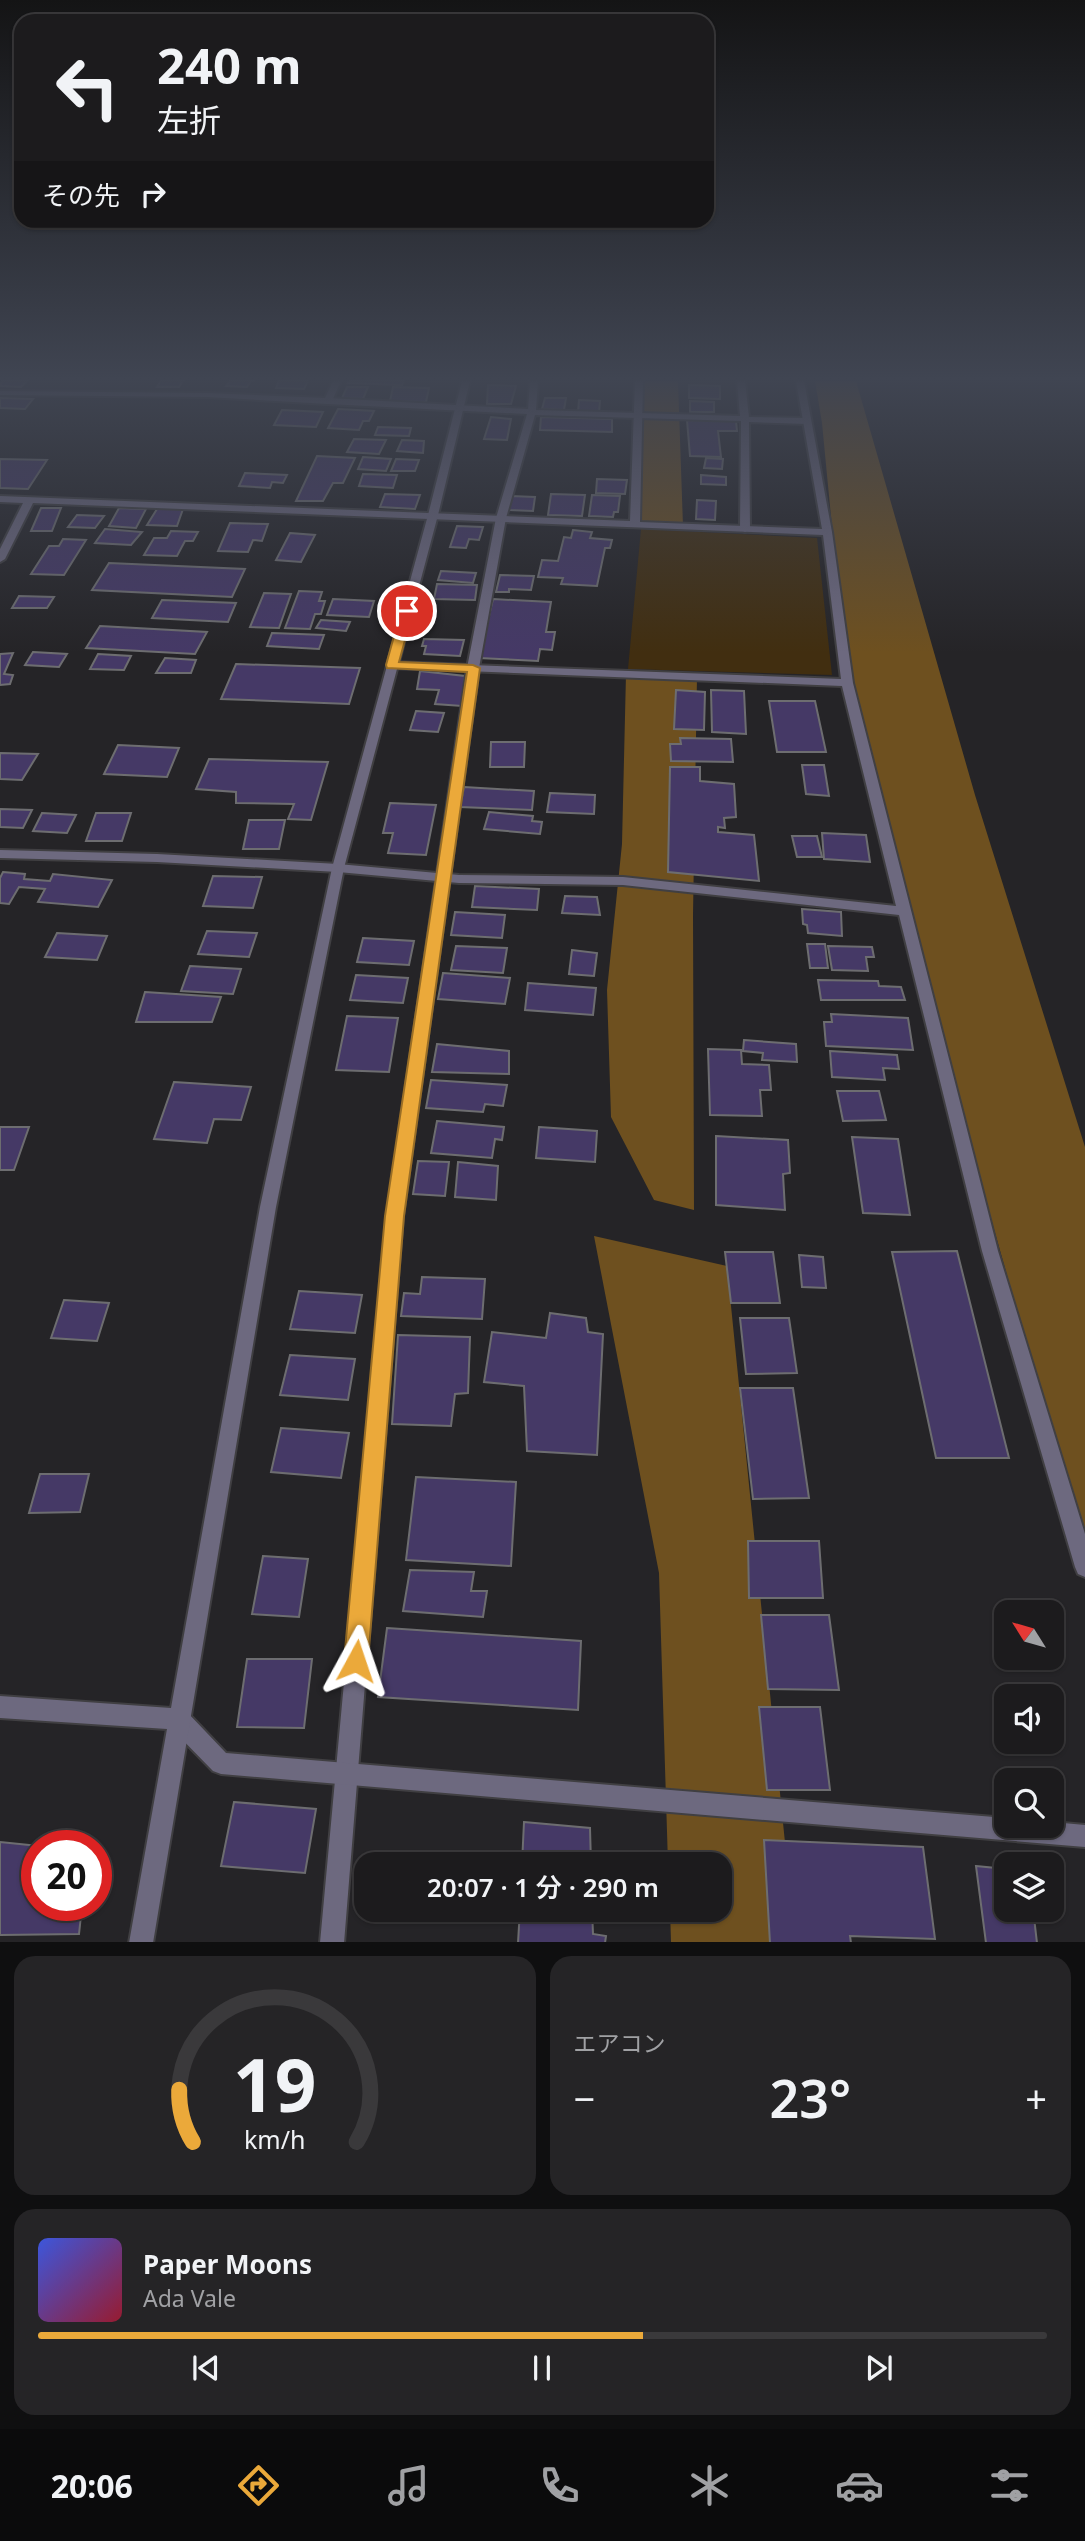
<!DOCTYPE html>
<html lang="ja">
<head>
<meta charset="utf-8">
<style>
  body { margin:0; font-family:"Noto Sans","Noto Sans JP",sans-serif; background:#252426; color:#f1f3f6; height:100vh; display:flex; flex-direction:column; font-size:26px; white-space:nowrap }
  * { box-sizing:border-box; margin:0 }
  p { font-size:23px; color:#a0a1a4 }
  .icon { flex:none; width:38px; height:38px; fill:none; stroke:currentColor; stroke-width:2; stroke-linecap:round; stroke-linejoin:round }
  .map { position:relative; height:1942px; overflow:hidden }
  .drawer { display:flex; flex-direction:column; gap:14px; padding:14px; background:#0f0f10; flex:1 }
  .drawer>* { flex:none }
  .hud { position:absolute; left:14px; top:14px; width:700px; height:214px; border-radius:21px; box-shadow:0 2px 5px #0004,0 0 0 2px #3a393b; background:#1c1b1d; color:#f1f3f6; overflow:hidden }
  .needle { width:46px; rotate:307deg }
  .tools { position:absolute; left:994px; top:1600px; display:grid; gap:14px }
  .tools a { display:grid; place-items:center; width:70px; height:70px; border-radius:14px; background:#1c1b1d; box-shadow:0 2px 5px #0004,0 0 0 2px #3a393b; font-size:35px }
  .speed { position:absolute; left:21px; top:1830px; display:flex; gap:14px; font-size:35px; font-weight:700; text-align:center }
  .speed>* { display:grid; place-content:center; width:91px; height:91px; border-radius:50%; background:#1c1b1d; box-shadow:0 2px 5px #0004,0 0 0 2px #3a393b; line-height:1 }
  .speed .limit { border:10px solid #d22; background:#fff; color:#111 }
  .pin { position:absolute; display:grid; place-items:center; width:60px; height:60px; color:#fff; margin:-30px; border:4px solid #fff; border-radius:50%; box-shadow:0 2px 7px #0007 }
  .me { position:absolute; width:77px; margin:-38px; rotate:5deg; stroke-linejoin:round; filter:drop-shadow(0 0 5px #0008) }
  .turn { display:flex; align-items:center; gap:24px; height:147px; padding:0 28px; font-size:32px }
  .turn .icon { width:91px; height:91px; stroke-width:2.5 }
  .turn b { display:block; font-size:49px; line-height:60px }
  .then { display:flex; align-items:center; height:66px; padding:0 28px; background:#0003; gap:14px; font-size:26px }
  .big { font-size:52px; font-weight:600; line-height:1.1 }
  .drawer .tile { flex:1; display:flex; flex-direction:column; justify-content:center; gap:10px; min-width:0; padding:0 24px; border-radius:21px; background:#252426 }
  .drawer .dial { align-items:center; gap:0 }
  .dial svg { height:182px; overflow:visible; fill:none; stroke:#3a393b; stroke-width:7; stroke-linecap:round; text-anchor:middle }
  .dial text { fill:#f1f3f6; stroke:none }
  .song { display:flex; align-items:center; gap:21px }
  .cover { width:84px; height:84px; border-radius:10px; background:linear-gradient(135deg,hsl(230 70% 55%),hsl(350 70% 35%)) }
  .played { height:7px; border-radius:4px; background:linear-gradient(90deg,#eba93a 60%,#3a393b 60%) }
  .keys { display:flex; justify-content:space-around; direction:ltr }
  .heat { display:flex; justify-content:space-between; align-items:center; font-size:38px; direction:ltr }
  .drawer .tiles { flex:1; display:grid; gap:14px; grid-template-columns:1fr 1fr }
  .tile:last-child { grid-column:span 2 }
  .trip { position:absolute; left:354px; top:1852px; width:378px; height:70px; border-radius:21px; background:#1c1b1d; box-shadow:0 2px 5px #0004,0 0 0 2px #3a393b; font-weight:600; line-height:70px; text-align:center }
  .dock { display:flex; height:112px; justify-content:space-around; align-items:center; background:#0b0b0c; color:#a0a1a4 }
  .dock .icon { width:49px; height:49px }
  .dock .selected { color:#eba93a }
  .dock b { font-size:32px; color:#f1f3f6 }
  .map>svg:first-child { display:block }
  .green { fill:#412e10 }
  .forest { fill:#6e501f }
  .building { fill:#453966; stroke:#6d6d70; stroke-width:2 }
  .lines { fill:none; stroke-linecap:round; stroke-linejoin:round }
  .service-casing { stroke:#403f42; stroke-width:4 }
  .minor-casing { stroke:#403f42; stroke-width:4 }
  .tertiary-casing { stroke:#403f42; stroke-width:4 }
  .service { fill:#6d697f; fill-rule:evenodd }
  .minor { fill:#6d697f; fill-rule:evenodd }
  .tertiary { fill:#6d697f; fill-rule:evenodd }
  .route { fill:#eba93a; stroke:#996e26; stroke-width:2 }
</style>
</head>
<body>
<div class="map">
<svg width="1085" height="1943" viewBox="0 0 1085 1943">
  <rect width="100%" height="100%" fill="#252427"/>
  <!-- green -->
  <polygon class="green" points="641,529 817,538 832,675 628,669"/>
  <!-- forest -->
  <g class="forest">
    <polygon points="639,381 678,381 683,526 635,524"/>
    <polygon points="815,381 856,381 975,795 1085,1147 1085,1551 904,911 847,683 822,423"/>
    <polygon points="626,674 697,677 693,915 694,1210 654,1200 611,1117 607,990 622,844"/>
    <polygon points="594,1236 727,1266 795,1942 671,1942 670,1909 719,1909 719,1864 668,1864 659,1573"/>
  </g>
  <!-- building -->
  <g class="building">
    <polygon points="2,381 27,381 21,387 0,386"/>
    <polygon points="161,381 183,381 179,387 157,387"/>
    <polygon points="230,381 255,381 251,381 247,387 226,386"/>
    <polygon points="279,381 308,381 304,389 276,388"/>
    <polygon points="350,381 404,381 402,385 348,383"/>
    <polygon points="488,385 516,386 511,404 487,404"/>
    <polygon points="689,385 720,386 720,399 689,398"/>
    <polygon points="347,387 368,387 363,399 342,398"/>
    <polygon points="393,387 429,388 426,402 390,401"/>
    <polygon points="0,398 33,399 25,409 0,408"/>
    <polygon points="545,398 566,398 564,410 542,409"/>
    <polygon points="579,400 600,401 599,413 578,412"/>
    <polygon points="690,401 714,402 714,412 690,412"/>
    <polygon points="338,409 374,411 369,421 363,421 359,430 328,428"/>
    <polygon points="282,410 323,412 316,427 274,425"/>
    <polygon points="491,417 511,419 507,440 484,439"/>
    <polygon points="541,417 612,419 612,432 540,430"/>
    <polygon points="687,420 736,421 737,431 718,431 721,457 690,456"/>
    <polygon points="378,427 411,428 409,436 375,435"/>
    <polygon points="354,439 386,440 379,454 347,452"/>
    <polygon points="402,440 424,441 423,453 397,451"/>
    <polygon points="317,456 355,458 343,483 333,483 323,501 296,501"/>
    <polygon points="363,457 391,459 386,471 358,469"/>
    <polygon points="706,458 723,459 722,469 704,468"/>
    <polygon points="0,459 47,460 28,489 0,488"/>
    <polygon points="396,459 419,460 415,471 391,471"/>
    <polygon points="245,473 287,475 283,483 272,482 270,488 239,486"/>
    <polygon points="363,474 397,475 393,488 359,486"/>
    <polygon points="701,475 726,477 726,485 701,484"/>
    <polygon points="597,479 627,480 625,494 596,493"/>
    <polygon points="385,494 420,495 415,509 380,507"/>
    <polygon points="551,494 585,495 582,516 548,515"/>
    <polygon points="592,495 620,496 618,512 614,512 613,517 589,516"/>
    <polygon points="511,496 535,497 533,511 509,510"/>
    <polygon points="697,500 716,501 715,520 696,519"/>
    <polygon points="41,508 61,508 52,531 31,531"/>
    <polygon points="119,508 146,509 136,528 109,526"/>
    <polygon points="157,509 183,509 177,526 147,525"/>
    <polygon points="77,515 104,516 95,528 68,527"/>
    <polygon points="230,523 268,524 262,541 253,540 248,552 218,551"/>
    <polygon points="457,526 483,527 479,540 469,539 466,548 450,547"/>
    <polygon points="105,529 142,532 131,545 95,543"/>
    <polygon points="573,530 592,532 590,538 612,540 610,548 605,548 597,586 561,584 563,578 538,577 542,560 558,561 564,537 571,538"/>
    <polygon points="171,531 198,532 193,541 185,541 177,556 144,555 154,538 167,538"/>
    <polygon points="290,533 315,535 301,562 276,560"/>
    <polygon points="63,539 86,540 64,575 31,574 49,546 59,546"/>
    <polygon points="109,563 245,569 232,597 92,590"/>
    <polygon points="441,571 476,573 473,583 438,580"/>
    <polygon points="500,575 534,576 531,590 509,589 509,592 496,592"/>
    <polygon points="437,584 477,585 475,600 434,599"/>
    <polygon points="299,591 322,592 319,601 325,601 321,614 315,614 310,629 285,628"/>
    <polygon points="264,593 291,594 279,628 250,627"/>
    <polygon points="19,596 54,597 47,608 12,608"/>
    <polygon points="333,599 374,601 369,617 327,615"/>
    <polygon points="493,599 551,602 546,632 555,632 552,650 540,649 538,661 479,658"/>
    <polygon points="162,600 236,603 228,622 152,618"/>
    <polygon points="321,620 350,622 346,631 316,628"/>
    <polygon points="100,626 207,632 195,654 86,648"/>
    <polygon points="272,633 324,635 319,649 267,646"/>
    <polygon points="424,639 464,640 460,656 424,654 426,646 422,646"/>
    <polygon points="33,652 67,654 59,667 25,665"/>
    <polygon points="13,653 4,674 13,675 10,684 0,685 0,654"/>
    <polygon points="98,654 131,656 124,670 90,669"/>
    <polygon points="165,658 196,660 191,673 156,673"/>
    <polygon points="236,664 360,668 349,704 221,699"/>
    <polygon points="420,671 465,676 462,706 435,704 439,690 417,689"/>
    <polygon points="676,690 705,692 704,730 674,729"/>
    <polygon points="711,690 744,691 746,734 712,732"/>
    <polygon points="769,701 815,701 826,752 777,752"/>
    <polygon points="416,711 444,713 438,732 410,730"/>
    <polygon points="680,738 731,739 733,762 671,761 670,744 681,744"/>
    <polygon points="491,742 525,742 524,767 490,767"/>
    <polygon points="118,745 179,748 167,777 104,774"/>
    <polygon points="0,753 38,754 22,780 0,779"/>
    <polygon points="209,759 328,762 311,820 288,819 294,804 236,803 236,792 196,789"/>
    <polygon points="802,765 824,765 829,796 806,794"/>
    <polygon points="670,767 700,767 700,781 734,784 736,817 724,818 725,828 718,827 718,832 754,835 759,881 668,872"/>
    <polygon points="464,787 534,791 532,810 460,807"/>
    <polygon points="550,793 595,795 594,814 547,812"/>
    <polygon points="390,803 436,805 426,855 388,853 393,833 383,833"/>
    <polygon points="0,809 32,810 23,828 0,827"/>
    <polygon points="489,812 533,816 532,821 542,822 540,834 484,829"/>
    <polygon points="42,813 76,815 67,833 33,831"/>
    <polygon points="96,813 131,813 122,841 86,841"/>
    <polygon points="249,820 285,820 279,849 243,849"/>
    <polygon points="822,833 866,835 870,862 824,859"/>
    <polygon points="792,836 817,836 822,857 797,857"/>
    <polygon points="3,872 25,874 24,879 50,881 53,874 112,880 98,907 38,902 45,889 19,887 9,904 0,903 0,878"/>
    <polygon points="213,876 262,877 253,908 203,906"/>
    <polygon points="475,886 539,889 537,910 472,907"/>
    <polygon points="565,896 597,897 600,915 562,913"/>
    <polygon points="802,909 841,912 842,936 808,933 807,925 803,924"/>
    <polygon points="455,912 505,915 502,938 451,935"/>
    <polygon points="207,931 257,933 249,957 198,954"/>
    <polygon points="57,933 107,936 97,960 45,957"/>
    <polygon points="363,938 414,941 409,965 357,962"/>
    <polygon points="807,944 825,944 828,968 810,968"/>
    <polygon points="456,946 507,948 503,973 451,970"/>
    <polygon points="828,946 872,947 874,957 866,957 868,971 832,970"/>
    <polygon points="572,950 597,953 594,976 569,974"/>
    <polygon points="190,966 241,969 233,994 181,991"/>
    <polygon points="443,973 510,978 505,1004 438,999"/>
    <polygon points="356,975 408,978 403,1003 350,1000"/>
    <polygon points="818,980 878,981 879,986 901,987 905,1000 821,1000"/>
    <polygon points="528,983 596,988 593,1015 525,1010"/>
    <polygon points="145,992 221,997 212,1022 136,1022"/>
    <polygon points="831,1014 908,1018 913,1050 826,1046 824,1022 832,1022"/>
    <polygon points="347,1016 398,1018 389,1072 336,1070"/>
    <polygon points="744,1040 796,1044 797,1062 762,1060 763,1053 743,1051"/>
    <polygon points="437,1044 509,1051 509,1074 432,1072"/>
    <polygon points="708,1049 741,1050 742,1064 769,1065 771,1090 760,1090 762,1116 710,1115"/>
    <polygon points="830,1051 897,1055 899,1069 883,1068 885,1080 832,1077"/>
    <polygon points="431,1080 507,1085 503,1106 485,1104 483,1112 426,1108"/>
    <polygon points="174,1082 251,1087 241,1120 214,1119 207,1143 154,1139"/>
    <polygon points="837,1091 879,1091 886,1120 843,1121"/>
    <polygon points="437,1121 504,1127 502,1140 495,1139 492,1158 431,1153"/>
    <polygon points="0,1127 29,1127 14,1170 0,1170"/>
    <polygon points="539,1127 597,1131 595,1162 536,1158"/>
    <polygon points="716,1136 788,1140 790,1173 783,1174 785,1210 716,1205"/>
    <polygon points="852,1137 898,1139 910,1215 863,1213"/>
    <polygon points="418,1161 449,1162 445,1196 413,1194"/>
    <polygon points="458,1162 498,1166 496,1200 455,1197"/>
    <polygon points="957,1251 1009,1458 936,1458 892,1252"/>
    <polygon points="725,1252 773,1252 780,1303 731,1303"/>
    <polygon points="799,1255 823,1257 826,1288 802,1287"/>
    <polygon points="422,1277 485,1279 482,1319 401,1316 404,1293 420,1294"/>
    <polygon points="299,1291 362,1295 355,1333 290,1329"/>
    <polygon points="64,1300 109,1303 97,1341 51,1338"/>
    <polygon points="550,1313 586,1318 588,1332 603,1334 597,1455 527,1451 524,1386 484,1382 492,1332 546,1338"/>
    <polygon points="740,1318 789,1318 797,1373 746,1374"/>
    <polygon points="398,1335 470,1337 468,1393 455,1394 451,1426 392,1424"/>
    <polygon points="290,1355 355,1359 348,1400 280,1395"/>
    <polygon points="740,1388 793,1388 809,1498 753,1499"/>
    <polygon points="281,1428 349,1433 341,1478 271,1472"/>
    <polygon points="40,1474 89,1474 80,1512 29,1513"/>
    <polygon points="416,1477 516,1482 511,1566 406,1560"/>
    <polygon points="748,1541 819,1541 823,1598 749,1598"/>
    <polygon points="263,1556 308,1559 299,1617 252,1614"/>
    <polygon points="410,1570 474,1572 471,1591 487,1591 483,1617 403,1611"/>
    <polygon points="761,1615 829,1615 839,1690 768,1689"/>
    <polygon points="387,1628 581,1641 578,1710 378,1697"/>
    <polygon points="247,1659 312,1659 304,1728 237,1727"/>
    <polygon points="759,1707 820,1707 830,1790 767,1790"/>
    <polygon points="234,1802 316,1809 305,1873 221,1866"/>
    <polygon points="524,1822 590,1828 591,1864 522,1864"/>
    <polygon points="764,1840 923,1847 935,1939 850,1936 851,1943 770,1943"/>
    <polygon points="0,1842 39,1846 37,1846 37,1906 82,1906 79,1934 0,1935"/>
    <polygon points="976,1866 1006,1869 1006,1909 1033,1909 1037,1943 986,1943"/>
    <polygon points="520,1909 592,1909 593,1934 606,1936 605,1943 518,1943"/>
  </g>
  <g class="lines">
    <!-- service casing -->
    <g class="service-casing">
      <polygon id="service" points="530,381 538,381 536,410 740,416 737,381 745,381 749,417 807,418 811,421 807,424 749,422 750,529 745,532 740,529 741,421 535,415 506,518 479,668 403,1216 344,1943 320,1943 387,1216 467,668 496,518 527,414 328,404 324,401 328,398 528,409"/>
    </g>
    <!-- minor casing -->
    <g class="minor-casing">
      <g id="minor">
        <polygon points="333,381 341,381 332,401 328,404 207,397 0,395 0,391 207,393 325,398"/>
        <polygon points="635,381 643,381 640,522 822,529 796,381 804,381 832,532 853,683 998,1251 1085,1534 1085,1577 1078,1574 1075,1567 982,1251 899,915 623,885 459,883 338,872 157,862 0,858 0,850 157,854 338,864 459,875 623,877 896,906 842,686 392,668 387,665 392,662 841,679 823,535 33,503 5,559 0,562 0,549 23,503 0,502 0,496 630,521"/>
        <polygon points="178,1708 186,1711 226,1753 1006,1818 1006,1825 1052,1825 1052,1822 1085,1825 1085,1847 221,1774 213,1771 170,1727 167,1719 170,1711"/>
      </g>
    </g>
    <!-- tertiary casing -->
    <g class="tertiary-casing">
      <polygon id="tertiary" points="462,381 470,381 438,515 344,868 276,1207 153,1943 129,1943 167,1729 0,1718 0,1696 171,1708 260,1207 332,868 428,515"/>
    </g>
    <!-- service -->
    <use href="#service" class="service"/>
    <!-- minor -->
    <use href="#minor" class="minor"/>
    <!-- tertiary -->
    <use href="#tertiary" class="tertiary"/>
  </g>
  <!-- sky -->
  <linearGradient id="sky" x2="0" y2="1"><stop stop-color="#141415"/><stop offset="0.58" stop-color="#404552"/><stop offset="1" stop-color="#404552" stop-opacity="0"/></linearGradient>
  <rect width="1085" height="653" fill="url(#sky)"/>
  <!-- route -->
  <polygon class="route" points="407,608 413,611 399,662 473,665 480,668 404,1216 368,1661 365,1669 356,1673 348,1669 344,1661 385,1216 467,672 387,668 386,665 401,611"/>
</svg>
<div class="tools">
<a><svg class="needle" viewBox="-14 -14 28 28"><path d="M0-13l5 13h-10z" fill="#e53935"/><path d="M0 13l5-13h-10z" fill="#a0a1a4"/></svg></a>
<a><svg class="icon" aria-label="sound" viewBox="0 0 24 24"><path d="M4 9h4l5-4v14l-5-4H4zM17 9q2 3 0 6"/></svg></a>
<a><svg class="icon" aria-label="search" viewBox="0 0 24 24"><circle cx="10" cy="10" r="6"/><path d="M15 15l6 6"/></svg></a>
<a><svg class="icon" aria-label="layers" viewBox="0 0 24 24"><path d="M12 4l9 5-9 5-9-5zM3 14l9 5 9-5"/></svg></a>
</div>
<div class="speed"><div class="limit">20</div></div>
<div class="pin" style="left:407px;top:611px;background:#d93025"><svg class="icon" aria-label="arrive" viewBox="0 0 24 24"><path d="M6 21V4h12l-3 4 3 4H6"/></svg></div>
<svg class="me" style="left:356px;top:1661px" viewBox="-20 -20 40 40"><path d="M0-17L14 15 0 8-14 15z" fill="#eba93a" stroke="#fff" stroke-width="4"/></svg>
<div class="trip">20:07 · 1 分 · 290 m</div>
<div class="hud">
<div class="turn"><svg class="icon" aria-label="left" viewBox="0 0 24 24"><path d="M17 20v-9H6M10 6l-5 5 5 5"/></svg><div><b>240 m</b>左折</div></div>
<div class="then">その先<svg class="icon" aria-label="right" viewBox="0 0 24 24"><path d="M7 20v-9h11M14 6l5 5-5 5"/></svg></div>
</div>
</div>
<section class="drawer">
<div class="tiles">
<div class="tile dial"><svg viewBox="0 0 100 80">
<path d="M14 69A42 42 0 1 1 86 69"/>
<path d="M14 69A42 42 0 0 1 8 46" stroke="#eba93a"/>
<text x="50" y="56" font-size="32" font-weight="700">19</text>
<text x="50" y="72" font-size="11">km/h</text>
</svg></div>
<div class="tile"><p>エアコン</p>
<div class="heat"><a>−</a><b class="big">23°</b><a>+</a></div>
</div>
<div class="tile">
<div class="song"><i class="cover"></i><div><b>Paper Moons</b><p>Ada Vale</p></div></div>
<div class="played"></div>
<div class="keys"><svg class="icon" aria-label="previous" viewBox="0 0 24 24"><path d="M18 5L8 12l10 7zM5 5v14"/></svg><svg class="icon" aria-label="pause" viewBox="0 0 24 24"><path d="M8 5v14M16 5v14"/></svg><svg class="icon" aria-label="next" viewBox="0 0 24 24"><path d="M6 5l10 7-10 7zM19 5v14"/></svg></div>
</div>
</div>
</section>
<nav class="dock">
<b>20:06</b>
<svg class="icon selected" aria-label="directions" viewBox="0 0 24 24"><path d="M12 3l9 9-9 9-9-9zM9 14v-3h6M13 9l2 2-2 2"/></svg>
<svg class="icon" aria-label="music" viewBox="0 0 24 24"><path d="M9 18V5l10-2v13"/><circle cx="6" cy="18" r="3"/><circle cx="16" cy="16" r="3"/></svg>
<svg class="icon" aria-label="phone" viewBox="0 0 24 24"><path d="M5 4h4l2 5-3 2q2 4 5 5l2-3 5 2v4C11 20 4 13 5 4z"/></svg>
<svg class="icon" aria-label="climate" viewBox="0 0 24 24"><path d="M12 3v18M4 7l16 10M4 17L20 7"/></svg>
<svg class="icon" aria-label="car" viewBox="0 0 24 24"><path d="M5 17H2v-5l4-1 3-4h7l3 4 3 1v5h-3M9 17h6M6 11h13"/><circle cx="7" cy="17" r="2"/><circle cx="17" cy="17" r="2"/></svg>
<svg class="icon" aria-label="filters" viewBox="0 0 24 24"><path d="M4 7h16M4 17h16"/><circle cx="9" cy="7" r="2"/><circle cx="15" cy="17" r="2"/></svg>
</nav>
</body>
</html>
